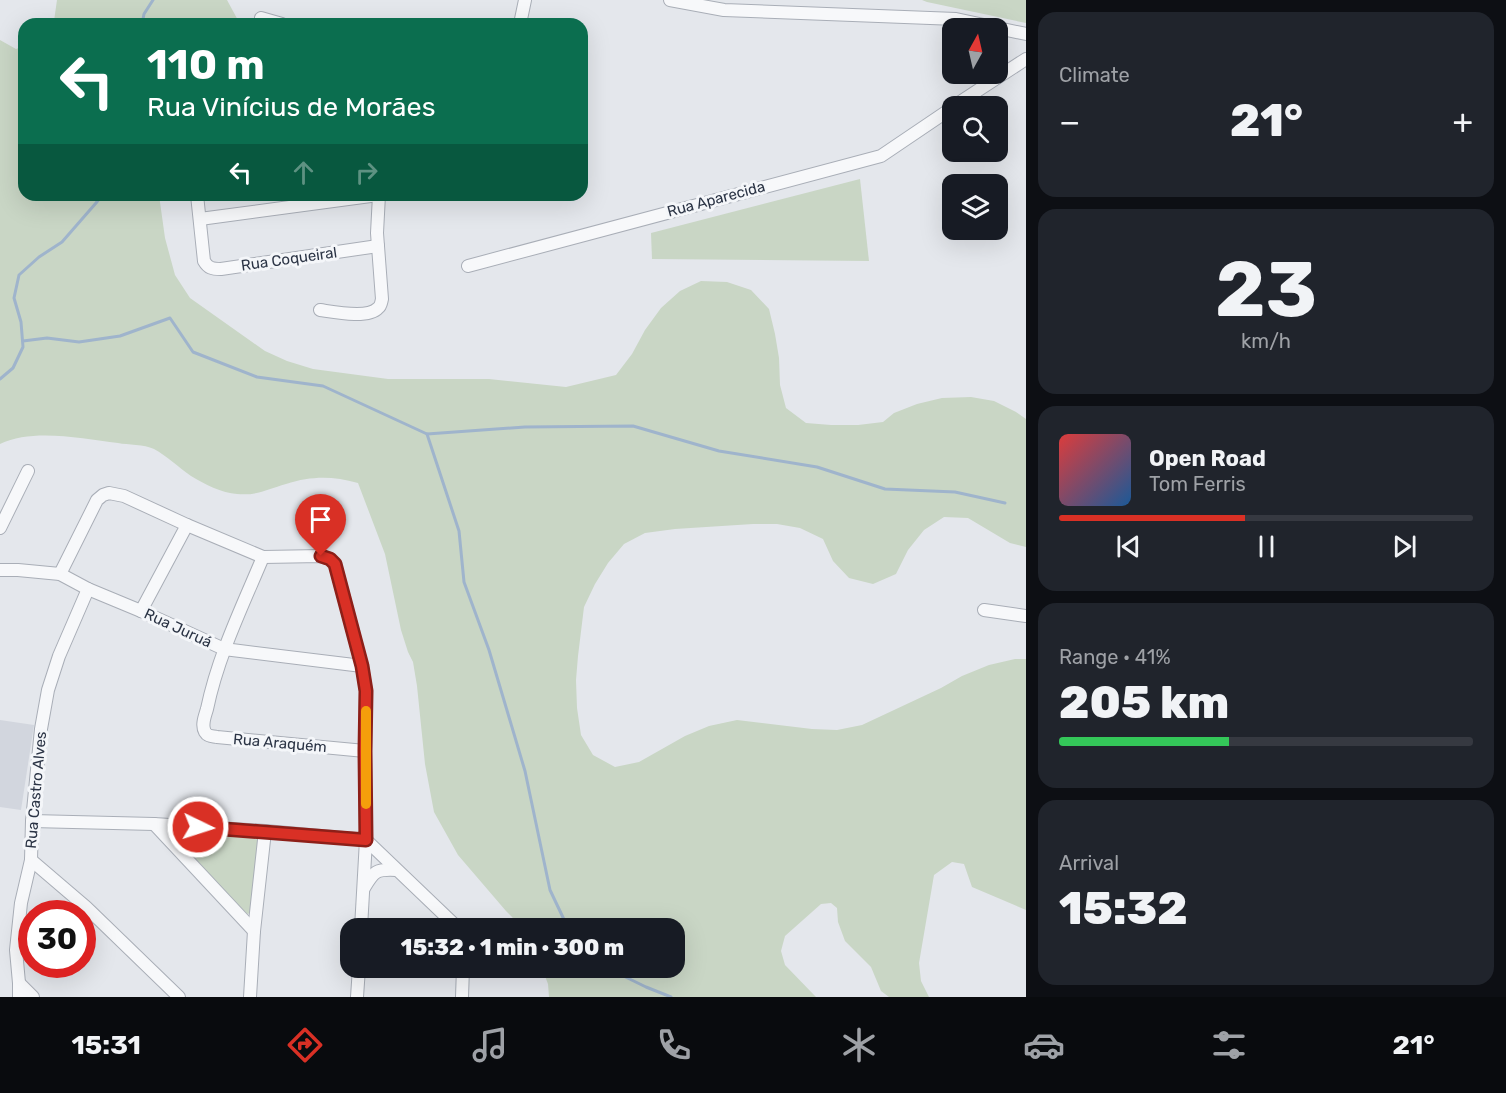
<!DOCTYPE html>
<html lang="en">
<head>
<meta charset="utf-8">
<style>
  body { margin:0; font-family:Rubik,sans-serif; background:#20242c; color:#f1f3f6; height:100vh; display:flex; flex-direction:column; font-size:22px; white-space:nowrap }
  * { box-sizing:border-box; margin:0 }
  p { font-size:20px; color:#9ea1a6 }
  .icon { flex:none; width:33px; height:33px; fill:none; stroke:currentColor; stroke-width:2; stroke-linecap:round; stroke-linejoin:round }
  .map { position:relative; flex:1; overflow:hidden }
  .panel { display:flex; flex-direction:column; gap:12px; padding:12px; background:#0d0f14; width:480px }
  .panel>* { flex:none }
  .guide { position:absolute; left:18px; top:18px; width:570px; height:183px; border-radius:18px; box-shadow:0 6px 24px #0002; background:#0b6e4f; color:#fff; overflow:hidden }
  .needle { width:39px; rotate:8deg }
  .controls { position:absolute; left:942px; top:18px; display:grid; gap:12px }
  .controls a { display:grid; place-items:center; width:66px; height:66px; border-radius:12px; background:#171b24; box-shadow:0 6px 24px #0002; font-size:30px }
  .speed { position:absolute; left:18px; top:900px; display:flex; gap:12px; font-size:30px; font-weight:700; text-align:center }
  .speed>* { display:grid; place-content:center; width:78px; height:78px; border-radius:50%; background:#171b24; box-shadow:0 6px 24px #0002; line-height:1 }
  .speed .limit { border:9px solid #d22; background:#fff; color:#111 }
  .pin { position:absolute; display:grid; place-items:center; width:51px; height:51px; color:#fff; margin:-62px -26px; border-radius:50% 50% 50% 0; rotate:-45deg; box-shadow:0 0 6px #0007 }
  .pin .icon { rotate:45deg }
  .me { position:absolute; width:66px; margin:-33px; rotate:94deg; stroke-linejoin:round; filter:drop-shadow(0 0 4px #0008) }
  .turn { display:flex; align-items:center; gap:21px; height:126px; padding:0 30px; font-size:27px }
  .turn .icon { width:78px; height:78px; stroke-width:2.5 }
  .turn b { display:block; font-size:42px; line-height:51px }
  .lanes { display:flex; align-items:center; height:57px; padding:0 30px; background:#0003; justify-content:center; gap:30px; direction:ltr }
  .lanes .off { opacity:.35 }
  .big { font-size:45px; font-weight:800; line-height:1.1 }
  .panel .card { flex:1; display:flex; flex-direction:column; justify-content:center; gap:9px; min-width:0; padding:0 21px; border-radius:18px; background:#20242c }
  .panel .dial { align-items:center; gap:0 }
  .dial b { font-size:78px; line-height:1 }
  .song { display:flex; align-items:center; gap:18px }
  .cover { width:72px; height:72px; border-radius:9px; background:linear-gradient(135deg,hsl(0 70% 55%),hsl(210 70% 35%)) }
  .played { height:6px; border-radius:3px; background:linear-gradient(90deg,#d93025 45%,#363941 45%) }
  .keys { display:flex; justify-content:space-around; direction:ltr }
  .heat { display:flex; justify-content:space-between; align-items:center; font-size:33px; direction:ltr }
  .charge { height:9px; border-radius:4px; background:linear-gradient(90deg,#34c759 41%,#363941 0) }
  .trip { position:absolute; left:340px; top:918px; width:345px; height:60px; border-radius:18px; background:#171b24; box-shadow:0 6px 24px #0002; font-weight:800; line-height:60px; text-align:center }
  .dock { display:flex; height:96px; justify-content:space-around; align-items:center; background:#090b0e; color:#9ea1a6 }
  .dock .icon { width:42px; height:42px }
  .dock .selected { color:#d93025 }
  .dock b { font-size:27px; color:#f1f3f6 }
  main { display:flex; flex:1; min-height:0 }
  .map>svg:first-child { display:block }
  .built { fill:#d2d6de }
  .green { fill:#c9d6c5 }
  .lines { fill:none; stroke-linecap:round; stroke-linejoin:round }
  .stream { stroke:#9fb4cc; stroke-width:3 }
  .minor-casing { stroke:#a9aeb7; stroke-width:14 }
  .minor { stroke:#f7f8fa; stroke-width:12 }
  .route-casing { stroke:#8d1f18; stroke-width:15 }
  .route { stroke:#d93025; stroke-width:10 }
  .slow { stroke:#f59e0b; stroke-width:10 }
  .labels { text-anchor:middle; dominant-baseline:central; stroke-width:6; stroke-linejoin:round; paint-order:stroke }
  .street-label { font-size:15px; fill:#2b3445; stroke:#f4f6f9 }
</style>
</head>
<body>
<main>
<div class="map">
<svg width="1026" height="997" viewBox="0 0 1026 997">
  <rect width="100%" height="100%" fill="#e4e7ec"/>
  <!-- built -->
  <polygon class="built" points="0,720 34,725 21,810 0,807"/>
  <!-- green -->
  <g class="green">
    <polygon points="57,0 227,0 240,24 52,24 54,21"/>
    <polygon points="922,0 1026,0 1026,23 927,2"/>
    <path d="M 0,40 L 16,49 L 24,46 L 24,195 L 159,195 L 165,238 L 175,275 L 190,298 L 265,351 L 287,361 L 313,369 L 388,379 L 489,379 L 566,387 L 616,375 L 632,354 L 645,330 L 661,308 L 680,291 L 701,281 L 727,282 L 751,290 L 769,309 L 775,334 L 779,358 L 780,385 L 786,408 L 806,423 L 831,425 L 858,425 L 883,422 L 894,413 L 917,404 L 942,398 L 971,397 L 994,401 L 1016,412 L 1026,419 L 1026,547 L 1010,543 L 968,518 L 944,517 L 924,530 L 908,550 L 896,574 L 873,584 L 849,578 L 833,561 L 823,539 L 800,528 L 777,524 L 753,524 L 675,529 L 645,533 L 624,544 L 608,563 L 595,584 L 584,607 L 578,656 L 576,680 L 577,708 L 581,735 L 593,755 L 615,767 L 639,762 L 685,736 L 709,726 L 737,720 L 812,729 L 837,730 L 862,725 L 941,688 L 962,676 L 989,665 L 1015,659 L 1026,659 L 1026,910 L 972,887 L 964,864 L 952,862 L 934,875 L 919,963 L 921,981 L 929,997 L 889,997 L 881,991 L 871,967 L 845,941 L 838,922 L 837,908 L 831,903 L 821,904 L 785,936 L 781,951 L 785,965 L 816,997 L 549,997 L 548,984 L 542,968 L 675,968 L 675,928 L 521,928 L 512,917 L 506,911 L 458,855 L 434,812 L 425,764 L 417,686 L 413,662 L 408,652 L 401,630 L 385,554 L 358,483 C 332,476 312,476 286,484 C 268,489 257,496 237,494 C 222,493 204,484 191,476 C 178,467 167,456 154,449 C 144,444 128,445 118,443 C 82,439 34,428 0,444 Z"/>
    <polygon points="860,179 869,261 652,259 651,233"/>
    <polygon points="168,828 255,834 258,838 251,913 247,914 166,832"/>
  </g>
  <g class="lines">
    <!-- stream -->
    <g class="stream">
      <polyline points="142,24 144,14 153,0"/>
      <polyline points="23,341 47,338 79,342 120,336 170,318 193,352 257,377 323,386 427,434 525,427 633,426 719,451 817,467 885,489 955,492 1005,503"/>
      <polyline points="0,379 13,368 23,347 21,322 14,298 19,275 39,257 62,242 96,203 102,195"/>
      <polyline points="427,434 459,531 464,582 489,650 525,771 550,890 568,928"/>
      <polyline points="607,968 646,987 671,997"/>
    </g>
    <!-- minor casing -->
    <g class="minor-casing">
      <g id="minor">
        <polyline points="670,0 724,10 956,19 1026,34"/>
        <polyline points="261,18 282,24"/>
        <polyline points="520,24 525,0"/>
        <polyline points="954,106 1026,59"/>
        <path d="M 197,195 L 204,261 C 208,268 212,269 221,269 L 378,246"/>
        <polyline points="200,219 378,195"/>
        <polyline points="468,266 881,156 952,108"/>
        <path d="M 320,310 C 334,312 368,319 378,308 C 381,306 381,303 382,299 L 377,233 L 379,195"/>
        <polyline points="0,528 28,471"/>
        <path d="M 263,557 C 242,607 218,656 207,709 C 205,716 201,725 205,732 C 208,737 212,736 217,737 L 365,751"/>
        <polyline points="0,570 18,570 60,574 88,589 141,611 224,649 362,666"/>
        <polyline points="60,574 97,500 103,495 109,493 124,496 187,525 263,557 321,556 330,559 335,564 362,666 366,691 365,751 366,840 361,928"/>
        <polyline points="984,610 1026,616"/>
        <polyline points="141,611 187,525"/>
        <polyline points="32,821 154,824 265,831 366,840"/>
        <polyline points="154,824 254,931"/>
        <polyline points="366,840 458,928"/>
        <polyline points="31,860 86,907 179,997"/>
        <path d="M 364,888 C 374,871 376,869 396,870"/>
        <polyline points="19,983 33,997"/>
        <polyline points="19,997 19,983 16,950 21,903 31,860 32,821 41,729 48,690 59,656 88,589"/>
        <polyline points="250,997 254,931 265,831"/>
        <polyline points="357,997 359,968"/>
        <polyline points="462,997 463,968"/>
      </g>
    </g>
    <!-- minor -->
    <use href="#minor" class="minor"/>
  </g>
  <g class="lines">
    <!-- route casing -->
    <g class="route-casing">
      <polyline id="route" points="198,827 366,840 365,751 366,691 362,666 335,564 330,559 321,556"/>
    </g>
    <!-- route -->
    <use href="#route" class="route"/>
    <!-- slow -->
    <polyline class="slow" points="366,804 366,711"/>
  </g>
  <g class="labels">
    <!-- street labels -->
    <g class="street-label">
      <text transform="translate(716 199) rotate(-15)">Rua Aparecida</text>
      <text transform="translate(289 259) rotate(-8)">Rua Coqueiral</text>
      <text transform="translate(178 628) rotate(25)">Rua Juruá</text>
      <text transform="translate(280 743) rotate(5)">Rua Araquém</text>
      <text transform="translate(36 790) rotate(-85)">Rua Castro Alves</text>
    </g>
  </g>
</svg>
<div class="controls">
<a><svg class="needle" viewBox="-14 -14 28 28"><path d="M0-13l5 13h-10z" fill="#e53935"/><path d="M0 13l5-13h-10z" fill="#9ea1a6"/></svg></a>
<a><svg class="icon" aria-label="search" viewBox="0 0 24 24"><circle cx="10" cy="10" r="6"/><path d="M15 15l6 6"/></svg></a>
<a><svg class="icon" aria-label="layers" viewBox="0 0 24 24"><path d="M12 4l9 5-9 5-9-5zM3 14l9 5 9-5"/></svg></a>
</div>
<div class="speed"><div class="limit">30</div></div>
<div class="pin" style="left:321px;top:556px;background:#d93025"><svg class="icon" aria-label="arrive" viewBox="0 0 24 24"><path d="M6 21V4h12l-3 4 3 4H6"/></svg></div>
<svg class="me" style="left:198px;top:827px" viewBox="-20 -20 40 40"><circle r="17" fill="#d93025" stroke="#fff" stroke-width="3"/><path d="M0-11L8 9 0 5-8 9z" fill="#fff"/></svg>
<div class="trip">15:32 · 1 min · 300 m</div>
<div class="guide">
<div class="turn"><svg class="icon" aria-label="left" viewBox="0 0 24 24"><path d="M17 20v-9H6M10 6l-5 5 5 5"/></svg><div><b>110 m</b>Rua Vinícius de Morães</div></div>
<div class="lanes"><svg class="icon" aria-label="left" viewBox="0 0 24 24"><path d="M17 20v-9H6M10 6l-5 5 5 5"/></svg><svg class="icon off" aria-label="ahead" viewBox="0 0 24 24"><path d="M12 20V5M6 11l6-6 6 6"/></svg><svg class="icon off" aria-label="right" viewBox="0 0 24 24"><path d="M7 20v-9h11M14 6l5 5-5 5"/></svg></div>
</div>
</div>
<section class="panel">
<div class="card"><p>Climate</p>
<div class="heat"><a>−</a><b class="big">21°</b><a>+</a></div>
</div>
<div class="card dial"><b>23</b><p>km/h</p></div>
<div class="card">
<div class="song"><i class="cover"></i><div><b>Open Road</b><p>Tom Ferris</p></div></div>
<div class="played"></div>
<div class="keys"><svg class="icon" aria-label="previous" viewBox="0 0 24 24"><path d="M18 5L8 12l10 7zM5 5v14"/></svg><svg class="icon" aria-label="pause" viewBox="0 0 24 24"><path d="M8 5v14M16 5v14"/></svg><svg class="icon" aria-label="next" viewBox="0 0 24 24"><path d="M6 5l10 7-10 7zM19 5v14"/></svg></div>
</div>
<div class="card"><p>Range · 41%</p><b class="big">205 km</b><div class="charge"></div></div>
<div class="card"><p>Arrival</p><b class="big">15:32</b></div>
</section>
</main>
<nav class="dock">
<b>15:31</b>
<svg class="icon selected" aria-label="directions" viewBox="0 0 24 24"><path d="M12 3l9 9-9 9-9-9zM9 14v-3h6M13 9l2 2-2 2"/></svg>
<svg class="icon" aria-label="music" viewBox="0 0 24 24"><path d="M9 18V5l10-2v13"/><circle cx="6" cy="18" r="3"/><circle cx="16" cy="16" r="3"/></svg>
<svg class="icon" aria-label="phone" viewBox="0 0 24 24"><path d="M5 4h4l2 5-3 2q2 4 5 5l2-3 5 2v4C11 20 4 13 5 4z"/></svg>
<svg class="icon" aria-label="climate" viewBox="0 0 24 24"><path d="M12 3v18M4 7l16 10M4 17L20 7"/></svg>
<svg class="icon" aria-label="car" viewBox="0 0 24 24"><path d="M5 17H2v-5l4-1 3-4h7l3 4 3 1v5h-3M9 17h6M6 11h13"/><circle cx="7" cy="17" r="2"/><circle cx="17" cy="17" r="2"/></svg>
<svg class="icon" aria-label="filters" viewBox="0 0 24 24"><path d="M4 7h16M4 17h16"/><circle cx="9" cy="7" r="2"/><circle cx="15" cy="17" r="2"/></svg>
<b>21°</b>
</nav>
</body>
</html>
